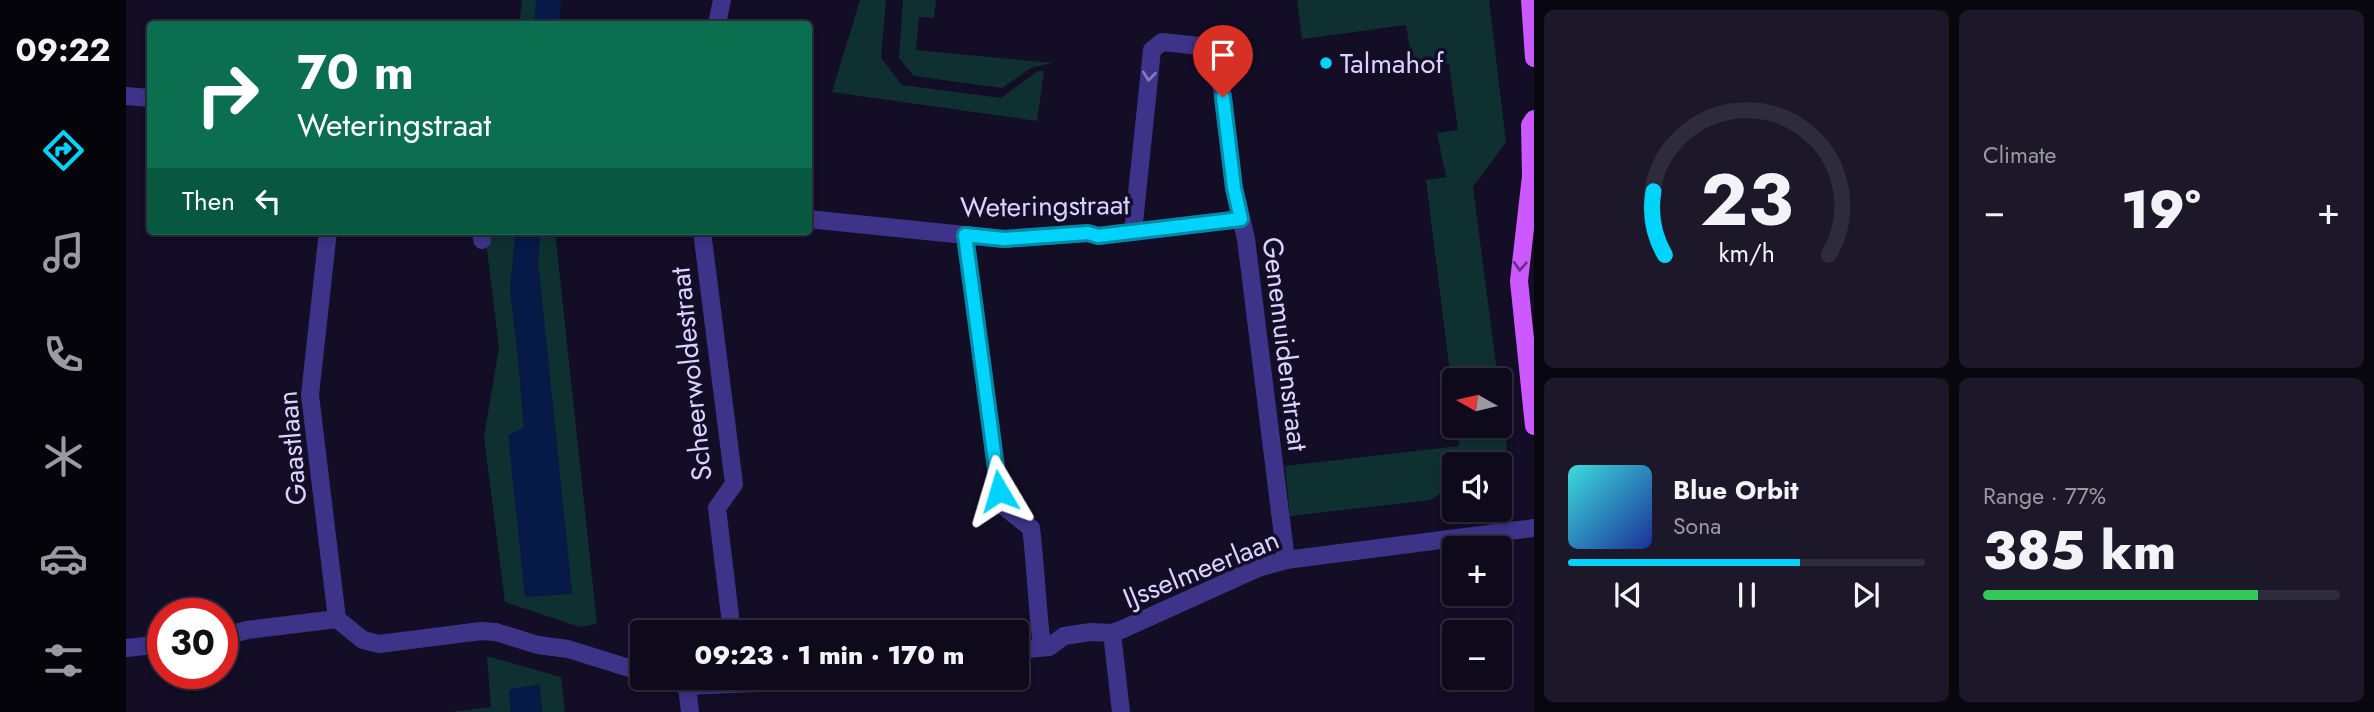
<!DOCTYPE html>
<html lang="en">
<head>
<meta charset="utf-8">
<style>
  body { margin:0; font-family:Jost,sans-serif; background:#1c1829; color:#f1f3f6; height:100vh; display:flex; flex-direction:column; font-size:26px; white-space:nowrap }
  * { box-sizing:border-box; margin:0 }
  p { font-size:23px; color:#9b9aa3 }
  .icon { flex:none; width:38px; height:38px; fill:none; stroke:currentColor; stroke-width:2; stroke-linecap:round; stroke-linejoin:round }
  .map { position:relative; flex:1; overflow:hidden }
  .drawer { display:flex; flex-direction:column; gap:10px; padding:10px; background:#08060f; width:840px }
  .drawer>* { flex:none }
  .top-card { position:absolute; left:21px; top:21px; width:665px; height:214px; border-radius:7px; box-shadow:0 4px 10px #0003,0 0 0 2px #2e2b3b; background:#0b6e4f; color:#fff; overflow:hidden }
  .needle { width:46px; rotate:278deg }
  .buttons { position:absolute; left:1316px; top:368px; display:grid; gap:14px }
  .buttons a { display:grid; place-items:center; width:70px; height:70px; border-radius:7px; background:#0e0a1c; box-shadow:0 4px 10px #0003,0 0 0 2px #2e2b3b; font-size:35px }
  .speed { position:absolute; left:21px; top:598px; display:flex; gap:14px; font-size:35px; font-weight:700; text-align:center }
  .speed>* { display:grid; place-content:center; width:91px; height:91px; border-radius:50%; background:#0e0a1c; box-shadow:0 4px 10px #0003,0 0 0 2px #2e2b3b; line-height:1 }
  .speed .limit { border:10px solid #d22; background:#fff; color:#111 }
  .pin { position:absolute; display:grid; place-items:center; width:60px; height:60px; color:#fff; margin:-72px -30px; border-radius:50% 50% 50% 0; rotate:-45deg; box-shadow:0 0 7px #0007 }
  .pin .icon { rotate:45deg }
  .me { position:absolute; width:77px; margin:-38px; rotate:353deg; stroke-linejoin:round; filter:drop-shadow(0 0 5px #0008) }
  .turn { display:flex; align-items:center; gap:24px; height:147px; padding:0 35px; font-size:32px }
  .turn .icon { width:91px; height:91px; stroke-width:2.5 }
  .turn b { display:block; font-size:49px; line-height:60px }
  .then { display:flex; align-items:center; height:66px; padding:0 35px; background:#0003; gap:14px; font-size:26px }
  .big { font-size:52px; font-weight:800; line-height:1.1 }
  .drawer .card { flex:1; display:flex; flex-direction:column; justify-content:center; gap:10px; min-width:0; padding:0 24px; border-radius:10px; background:#1c1829 }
  .drawer .dial { align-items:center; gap:0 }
  .dial svg { height:182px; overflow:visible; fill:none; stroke:#2e2b3b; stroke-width:7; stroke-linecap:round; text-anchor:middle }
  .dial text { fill:#f1f3f6; stroke:none }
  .song { display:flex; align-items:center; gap:21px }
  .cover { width:84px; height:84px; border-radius:10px; background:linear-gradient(135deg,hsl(180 70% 55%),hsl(230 70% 35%)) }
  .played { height:7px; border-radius:4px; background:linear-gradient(90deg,#00d4fd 65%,#2e2b3b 65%) }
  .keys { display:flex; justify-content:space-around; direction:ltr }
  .heat { display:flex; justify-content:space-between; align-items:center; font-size:38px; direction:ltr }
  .charge { height:10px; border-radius:5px; background:linear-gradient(90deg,#34c759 77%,#2e2b3b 0) }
  .drawer .tiles { flex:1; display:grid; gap:10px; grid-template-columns:repeat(2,1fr) }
  .trip { position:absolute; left:504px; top:620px; width:399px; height:70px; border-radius:7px; background:#0e0a1c; box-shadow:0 4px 10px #0003,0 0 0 2px #2e2b3b; font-weight:800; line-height:70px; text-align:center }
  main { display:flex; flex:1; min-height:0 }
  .menu { display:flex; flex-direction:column; width:126px; justify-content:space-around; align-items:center; background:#06040b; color:#9b9aa3 }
  .menu .icon { width:49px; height:49px }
  .menu .on { color:#00d4fd }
  .menu b { font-size:32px; color:#f1f3f6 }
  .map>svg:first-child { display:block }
  .green { fill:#0f3031 }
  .water { fill:#061947 }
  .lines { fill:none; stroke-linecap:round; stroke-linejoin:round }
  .minor { stroke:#3d3489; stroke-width:18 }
  .major { stroke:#cc59ff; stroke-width:18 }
  .oneway { stroke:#847bbe }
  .oneway2 { stroke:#662f88 }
  .route-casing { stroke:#008aa4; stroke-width:18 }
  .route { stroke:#00d4fd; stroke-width:12 }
  .poi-dot { fill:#00d4fd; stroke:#130d26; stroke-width:2.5 }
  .labels { text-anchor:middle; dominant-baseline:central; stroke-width:7; stroke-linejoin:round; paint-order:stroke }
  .poi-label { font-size:28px; fill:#dad2ff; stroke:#130d26; text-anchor:start }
  .street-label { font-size:28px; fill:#dad2ff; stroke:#130d26 }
</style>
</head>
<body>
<main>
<nav class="menu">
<b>09:22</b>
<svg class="icon on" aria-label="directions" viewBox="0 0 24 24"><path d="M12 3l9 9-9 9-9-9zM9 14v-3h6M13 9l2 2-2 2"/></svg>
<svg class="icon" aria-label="music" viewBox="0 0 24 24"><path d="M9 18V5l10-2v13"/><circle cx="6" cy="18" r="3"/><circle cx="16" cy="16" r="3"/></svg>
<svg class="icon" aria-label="phone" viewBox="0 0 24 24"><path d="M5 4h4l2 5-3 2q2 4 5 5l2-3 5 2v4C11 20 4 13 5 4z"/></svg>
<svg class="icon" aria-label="climate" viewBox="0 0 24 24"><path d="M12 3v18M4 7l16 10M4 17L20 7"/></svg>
<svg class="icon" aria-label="car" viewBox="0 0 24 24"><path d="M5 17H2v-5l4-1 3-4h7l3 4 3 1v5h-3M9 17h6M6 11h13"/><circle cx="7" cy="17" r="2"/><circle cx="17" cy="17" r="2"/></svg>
<svg class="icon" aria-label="filters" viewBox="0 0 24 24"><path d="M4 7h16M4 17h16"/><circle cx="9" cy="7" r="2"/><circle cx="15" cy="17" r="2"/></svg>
</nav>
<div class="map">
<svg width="1408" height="712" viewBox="0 0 1408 712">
  <rect width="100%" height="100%" fill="#130d26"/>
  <!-- green -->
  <g class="green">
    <polygon points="396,0 435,0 432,24 393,24"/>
    <polygon points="734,0 760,0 755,58 776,85 875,98 912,71 918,71 911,121 706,92"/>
    <polygon points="777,0 810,0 808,18 793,17 790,50 926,63 905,68 876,88 788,76 773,58"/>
    <polygon points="1171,0 1363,0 1380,142 1347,187 1372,380 1328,380 1328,405 1300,180 1320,177 1311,133 1332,130 1323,64 1287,68 1280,25 1176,39"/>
    <polygon points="365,231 390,231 384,290 392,355 398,429 446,594 412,263 414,231 429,231 471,624 454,627 379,602 358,437 373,348 360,241 363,240"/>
    <polygon points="1374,394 1381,449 1359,464 1328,464 1328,484 1305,500 1164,516 1159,466 1333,446 1331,425 1374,425"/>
    <polygon points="361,656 435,677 439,712 416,712 413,684 383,690 385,712 325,712 365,707"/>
  </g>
  <!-- water -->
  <g class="water">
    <polygon points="410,0 435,0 432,24 408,24"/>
    <polygon points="390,231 414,231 412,263 446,594 399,597 382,435 398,428 392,355 384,290"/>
    <polygon points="413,684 416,712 385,712 383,690"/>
  </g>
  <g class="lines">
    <!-- minor -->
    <g class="minor">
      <polyline points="591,24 596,0"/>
      <polyline points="0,96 24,98"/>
      <polyline points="682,219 878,239 962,233 972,236 1115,219"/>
      <polyline points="202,231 184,395 211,619"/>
      <polyline points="355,231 356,240"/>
      <polyline points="576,231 608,484 591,508 606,632"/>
      <polyline points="1007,232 1026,50 1036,42 1084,47 1092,57 1108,188 1120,239 1160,560"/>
      <path d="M 839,235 L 875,504 L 905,528 C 910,568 911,607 916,647"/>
      <polyline points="986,633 995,712"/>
      <polyline points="96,637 121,630 211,619 237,640 253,644 355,631 370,632 412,645 442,649 516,672"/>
      <polyline points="0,648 37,644"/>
      <polyline points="891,650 923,647 938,636 965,632 986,633 997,629 1132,568 1160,560 1408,528"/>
      <polyline points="532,677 561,686 630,683 675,677"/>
      <polyline points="561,686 564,712"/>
    </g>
    <!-- major -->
    <g class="major">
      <polyline points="1404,0 1408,58"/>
      <polyline points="1408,119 1404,125 1405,176 1393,281 1408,426"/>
    </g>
  </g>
  <!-- one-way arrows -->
  <defs><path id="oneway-chevron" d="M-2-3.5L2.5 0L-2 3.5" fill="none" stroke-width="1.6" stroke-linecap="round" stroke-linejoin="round" transform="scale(1.75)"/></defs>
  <use class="oneway" href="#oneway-chevron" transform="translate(1023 76) rotate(96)"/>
  <use class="oneway2" href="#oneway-chevron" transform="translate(1394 266) rotate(93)"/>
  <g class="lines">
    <!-- route casing -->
    <g class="route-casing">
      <polyline id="route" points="873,491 839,235 878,239 962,233 972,236 1115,219 1108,188 1097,97"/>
    </g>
    <!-- route -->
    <use href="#route" class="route"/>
  </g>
  <!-- markers -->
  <circle class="poi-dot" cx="1200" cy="63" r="7"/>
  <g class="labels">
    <!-- poi labels -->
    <g class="poi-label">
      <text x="1214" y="63">Talmahof</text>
    </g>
    <!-- street labels -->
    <g class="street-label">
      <text transform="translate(919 206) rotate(-1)">Weteringstraat</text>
      <text transform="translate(1159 344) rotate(83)">Genemuidenstraat</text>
      <text transform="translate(565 374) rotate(-96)">Scheerwoldestraat</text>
      <text transform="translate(166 448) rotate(-95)">Gaastlaan</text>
      <text transform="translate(1075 569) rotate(-22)">IJsselmeerlaan</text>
    </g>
  </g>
</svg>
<div class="buttons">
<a><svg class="needle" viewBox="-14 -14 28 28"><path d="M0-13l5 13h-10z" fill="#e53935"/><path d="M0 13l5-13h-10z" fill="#9b9aa3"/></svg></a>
<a><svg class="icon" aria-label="sound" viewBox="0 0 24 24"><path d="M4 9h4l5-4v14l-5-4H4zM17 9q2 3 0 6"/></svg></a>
<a>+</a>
<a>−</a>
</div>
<div class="speed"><div class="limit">30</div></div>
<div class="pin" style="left:1097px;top:97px;background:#d93025"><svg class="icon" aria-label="arrive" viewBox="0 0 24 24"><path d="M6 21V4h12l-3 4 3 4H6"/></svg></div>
<svg class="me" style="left:873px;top:491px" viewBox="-20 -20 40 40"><path d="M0-17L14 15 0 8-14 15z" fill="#00d4fd" stroke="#fff" stroke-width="4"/></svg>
<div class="trip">09:23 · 1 min · 170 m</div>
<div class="top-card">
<div class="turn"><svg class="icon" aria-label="right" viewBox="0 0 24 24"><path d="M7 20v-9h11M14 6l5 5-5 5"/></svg><div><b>70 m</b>Weteringstraat</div></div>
<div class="then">Then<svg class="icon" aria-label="left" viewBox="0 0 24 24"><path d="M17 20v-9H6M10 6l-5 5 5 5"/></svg></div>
</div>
</div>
<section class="drawer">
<div class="tiles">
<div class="card dial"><svg viewBox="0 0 100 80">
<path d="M14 69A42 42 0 1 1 86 69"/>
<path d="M14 69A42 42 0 0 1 9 41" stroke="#00d4fd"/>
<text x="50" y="56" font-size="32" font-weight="700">23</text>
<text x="50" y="72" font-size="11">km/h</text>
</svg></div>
<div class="card"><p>Climate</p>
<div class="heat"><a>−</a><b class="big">19°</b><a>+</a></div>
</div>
<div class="card">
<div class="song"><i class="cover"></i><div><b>Blue Orbit</b><p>Sona</p></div></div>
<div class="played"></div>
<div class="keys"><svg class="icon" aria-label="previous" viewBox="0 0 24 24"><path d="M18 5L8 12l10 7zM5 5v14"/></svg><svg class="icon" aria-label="pause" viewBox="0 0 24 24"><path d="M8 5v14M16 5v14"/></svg><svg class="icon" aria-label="next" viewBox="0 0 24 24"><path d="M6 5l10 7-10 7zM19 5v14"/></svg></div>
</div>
<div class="card"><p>Range · 77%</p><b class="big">385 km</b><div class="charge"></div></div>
</div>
</section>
</main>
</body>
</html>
